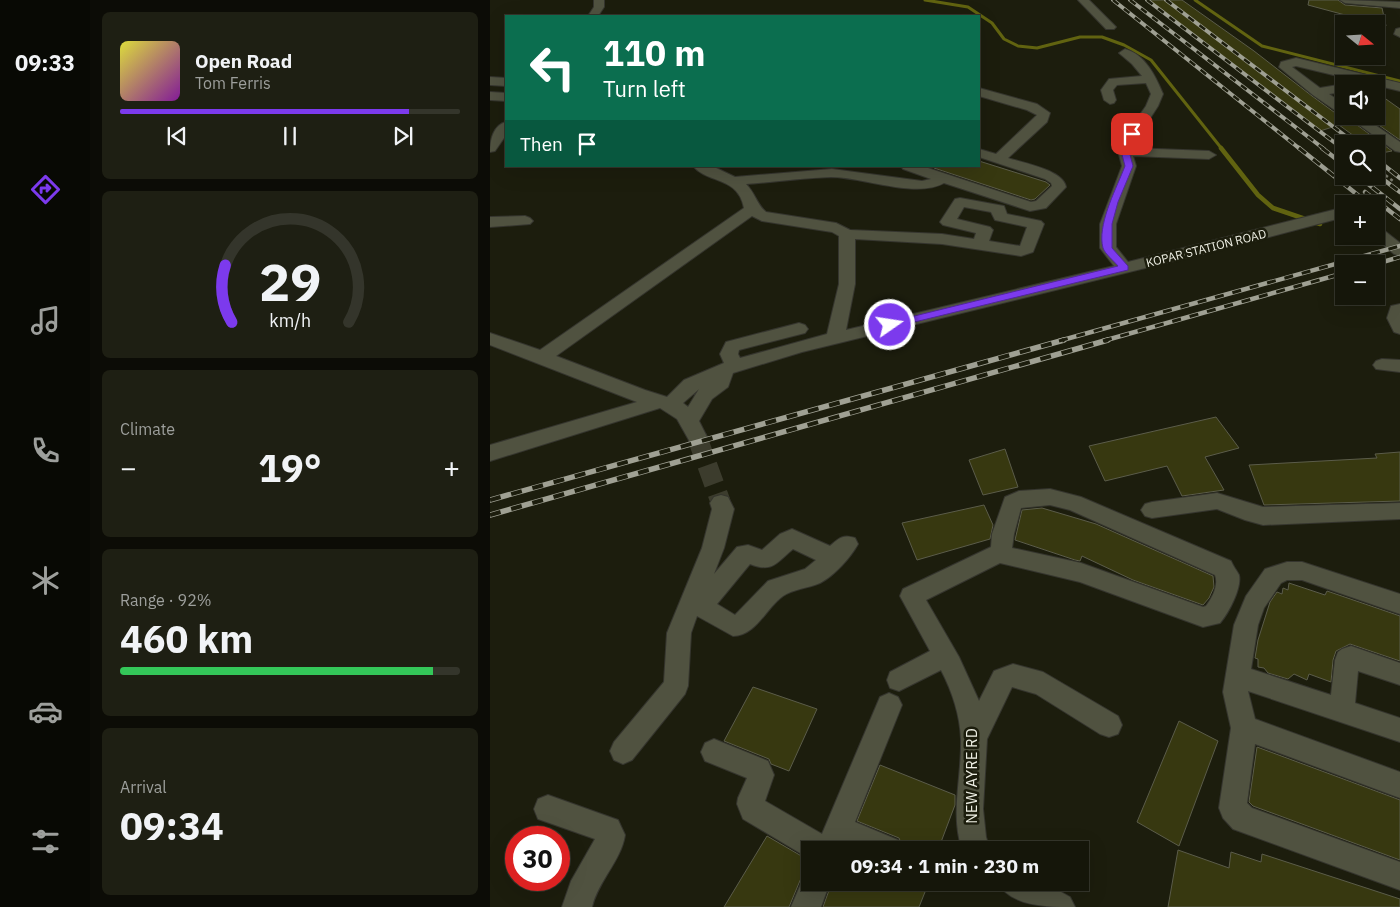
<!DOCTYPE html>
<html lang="en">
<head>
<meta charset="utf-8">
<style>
  body { margin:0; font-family:"IBM Plex Sans",sans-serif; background:#1e1f13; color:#f1f3f6; height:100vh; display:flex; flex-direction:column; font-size:19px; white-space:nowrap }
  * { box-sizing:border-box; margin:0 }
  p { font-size:16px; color:#9d9f9c }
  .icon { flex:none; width:28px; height:28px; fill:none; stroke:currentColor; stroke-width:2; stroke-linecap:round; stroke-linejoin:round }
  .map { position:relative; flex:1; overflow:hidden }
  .sheet { display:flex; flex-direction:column; gap:12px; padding:12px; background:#0c0c06; width:400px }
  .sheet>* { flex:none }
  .guide { position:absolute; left:15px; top:15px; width:475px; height:152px; border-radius:0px; box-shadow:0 5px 20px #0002,0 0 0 1px #34352b; background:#0b6e4f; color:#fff; overflow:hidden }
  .needle { width:32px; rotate:108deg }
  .fabs { position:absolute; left:845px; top:15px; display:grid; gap:10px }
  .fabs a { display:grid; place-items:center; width:50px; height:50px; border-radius:0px; background:#15160a; box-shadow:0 5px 20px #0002,0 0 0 1px #34352b; font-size:25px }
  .speed { position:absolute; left:15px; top:826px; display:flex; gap:10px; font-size:25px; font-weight:700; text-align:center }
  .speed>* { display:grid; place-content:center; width:65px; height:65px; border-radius:50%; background:#15160a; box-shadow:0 5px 20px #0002,0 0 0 1px #34352b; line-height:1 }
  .speed .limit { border:8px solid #d22; background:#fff; color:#111 }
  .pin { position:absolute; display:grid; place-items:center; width:42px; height:42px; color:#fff; margin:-21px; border-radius:10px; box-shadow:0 2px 8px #0006 }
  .me { position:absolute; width:55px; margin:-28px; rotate:77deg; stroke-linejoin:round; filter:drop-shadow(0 0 4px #0008) }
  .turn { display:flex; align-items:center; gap:18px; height:105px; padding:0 15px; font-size:22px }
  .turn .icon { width:65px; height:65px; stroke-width:2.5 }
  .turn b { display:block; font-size:35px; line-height:42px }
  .then { display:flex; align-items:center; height:48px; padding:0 15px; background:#0003; gap:10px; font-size:19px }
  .big { font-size:38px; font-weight:800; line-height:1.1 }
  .sheet .card { flex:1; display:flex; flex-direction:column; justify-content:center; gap:8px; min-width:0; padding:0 18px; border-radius:8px; background:#1e1f13 }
  .sheet .dial { align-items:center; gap:0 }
  .dial svg { height:130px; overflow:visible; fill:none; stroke:#34352b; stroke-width:7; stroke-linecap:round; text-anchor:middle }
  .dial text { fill:#f1f3f6; stroke:none }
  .song { display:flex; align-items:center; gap:15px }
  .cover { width:60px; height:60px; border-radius:8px; background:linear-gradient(135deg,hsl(60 70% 55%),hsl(290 70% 35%)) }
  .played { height:5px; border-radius:2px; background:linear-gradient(90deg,#7c3aed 85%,#34352b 85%) }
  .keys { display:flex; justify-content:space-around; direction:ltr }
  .heat { display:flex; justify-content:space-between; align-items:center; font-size:28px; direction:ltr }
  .charge { height:8px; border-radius:4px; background:linear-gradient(90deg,#34c759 92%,#34352b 0) }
  .trip { position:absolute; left:311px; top:841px; width:288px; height:50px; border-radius:0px; background:#15160a; box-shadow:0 5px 20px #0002,0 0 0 1px #34352b; font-weight:800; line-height:50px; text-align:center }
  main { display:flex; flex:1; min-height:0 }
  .tab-bar { display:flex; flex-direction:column; width:90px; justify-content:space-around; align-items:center; background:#080904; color:#9d9f9c }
  .tab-bar .icon { width:35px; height:35px }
  .tab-bar .on { color:#7c3aed }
  .tab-bar b { font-size:22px; color:#f1f3f6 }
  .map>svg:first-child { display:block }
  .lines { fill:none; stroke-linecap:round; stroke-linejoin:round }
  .stream-far1 { stroke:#616310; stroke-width:3 }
  .stream { stroke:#616310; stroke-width:4.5 }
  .building { fill:#373810; stroke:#5b5c4a }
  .minor-tunnel { stroke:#3c3c2d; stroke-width:20; stroke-dasharray:20 10; stroke-linecap:butt }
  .minor-casing { stroke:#35352e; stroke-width:2 }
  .path { stroke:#7a7b6d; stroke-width:2.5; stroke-dasharray:3 3; stroke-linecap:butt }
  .minor { fill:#505240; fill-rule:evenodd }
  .rail-far2-casing { stroke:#9fa093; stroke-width:4 }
  .rail-far1-casing { stroke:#9fa093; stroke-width:4.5 }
  .rail-casing { stroke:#9fa093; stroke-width:5.5 }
  .rail-far2 { stroke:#1c1d0d; stroke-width:2.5; stroke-dasharray:7; stroke-linecap:butt }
  .rail-far1 { stroke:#1c1d0d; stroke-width:3; stroke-dasharray:9; stroke-linecap:butt }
  .rail { stroke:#1c1d0d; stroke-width:4; stroke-dasharray:11; stroke-linecap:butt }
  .route { fill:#7c3aed; stroke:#51269a }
  .labels { text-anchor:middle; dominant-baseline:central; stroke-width:5; stroke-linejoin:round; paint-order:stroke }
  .street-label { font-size:12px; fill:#eeefe4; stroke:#1c1d0d }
  .near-street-label { font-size:15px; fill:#eeefe4; stroke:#1c1d0d }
</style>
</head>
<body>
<main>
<nav class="tab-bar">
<b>09:33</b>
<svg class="icon on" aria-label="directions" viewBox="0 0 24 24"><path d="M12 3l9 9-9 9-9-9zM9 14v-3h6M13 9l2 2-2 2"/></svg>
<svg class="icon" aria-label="music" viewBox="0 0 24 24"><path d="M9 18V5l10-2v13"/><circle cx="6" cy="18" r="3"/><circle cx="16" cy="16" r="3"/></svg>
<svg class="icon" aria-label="phone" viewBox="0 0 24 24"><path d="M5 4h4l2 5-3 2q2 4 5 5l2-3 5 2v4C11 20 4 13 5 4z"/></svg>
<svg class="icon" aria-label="climate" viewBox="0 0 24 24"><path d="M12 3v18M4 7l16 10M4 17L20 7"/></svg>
<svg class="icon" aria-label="car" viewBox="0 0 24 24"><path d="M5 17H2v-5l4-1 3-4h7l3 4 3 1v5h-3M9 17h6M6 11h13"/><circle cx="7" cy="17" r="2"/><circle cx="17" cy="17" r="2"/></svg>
<svg class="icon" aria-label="filters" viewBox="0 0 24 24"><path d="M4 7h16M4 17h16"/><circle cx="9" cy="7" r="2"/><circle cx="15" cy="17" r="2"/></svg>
</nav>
<section class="sheet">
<div class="card">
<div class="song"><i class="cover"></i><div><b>Open Road</b><p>Tom Ferris</p></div></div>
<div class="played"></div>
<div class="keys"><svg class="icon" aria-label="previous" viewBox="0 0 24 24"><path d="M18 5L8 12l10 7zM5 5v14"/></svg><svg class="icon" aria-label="pause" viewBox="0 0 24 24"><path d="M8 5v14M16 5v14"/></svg><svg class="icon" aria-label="next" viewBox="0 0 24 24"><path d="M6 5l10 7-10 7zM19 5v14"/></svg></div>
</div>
<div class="card dial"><svg viewBox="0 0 100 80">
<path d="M14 69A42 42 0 1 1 86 69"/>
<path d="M14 69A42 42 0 0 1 10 34" stroke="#7c3aed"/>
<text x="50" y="56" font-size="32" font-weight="700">29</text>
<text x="50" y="72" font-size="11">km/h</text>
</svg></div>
<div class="card"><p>Climate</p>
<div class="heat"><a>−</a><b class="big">19°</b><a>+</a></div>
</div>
<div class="card"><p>Range · 92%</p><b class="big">460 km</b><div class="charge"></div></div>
<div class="card"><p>Arrival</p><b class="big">09:34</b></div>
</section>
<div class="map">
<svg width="910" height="907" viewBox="0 0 910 907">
  <rect width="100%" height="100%" fill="#1c1d0d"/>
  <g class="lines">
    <!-- stream-far1 -->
    <g class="stream-far1">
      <polyline points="435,0 478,7 502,23 514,39 528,46 547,48 590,37 612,37 634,45 661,60 732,149"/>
      <polyline points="705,0 772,46 910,81"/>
    </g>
    <!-- stream -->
    <polyline class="stream" points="731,148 768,195 783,208 830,224"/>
  </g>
  <!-- building -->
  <g class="building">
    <polygon points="658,0 692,0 764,51 822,96 848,115 855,116 902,151 886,154 886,144 875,144 849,125 830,131"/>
    <polygon points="819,0 848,0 855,5 892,8 896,26 818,5"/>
    <polygon points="886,92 910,109 910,140 876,116 886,116"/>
    <polygon points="489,161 556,182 560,185 545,199 541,200 444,168 444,166 489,166"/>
    <polygon points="726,417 749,448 715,457 734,490 692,496 677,466 615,481 599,446"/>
    <polygon points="515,449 528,487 493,495 479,460"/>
    <polygon points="910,452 910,501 774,505 759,465 887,458 885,454"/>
    <polygon points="494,505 503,525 500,539 427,560 412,523"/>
    <polygon points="552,508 606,524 723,576 724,587 719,598 713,605 643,580 592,556 590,561 585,560 525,540 532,510"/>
    <polygon points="799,583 835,595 837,591 910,616 910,661 860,644 846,651 843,660 841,682 819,674 817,680 804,674 798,679 778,673 774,668 768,667 768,659 765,658 768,640 780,602 787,592 792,594 793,588 798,590"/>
    <polygon points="263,687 327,709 299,771 281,764 279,759 234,741"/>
    <polygon points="689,721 728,741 689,846 647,822"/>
    <polygon points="767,747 910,800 910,860 763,806 759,802"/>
    <polygon points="390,765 465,795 465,805 448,850 414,850 409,838 367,821"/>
    <polygon points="277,836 320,861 320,868 314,871 299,907 234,907"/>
    <polygon points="688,850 739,868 741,852 771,862 772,854 910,899 910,907 678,907"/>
    <polygon points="342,882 426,882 437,887 429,907 333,907"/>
  </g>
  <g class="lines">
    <!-- minor-tunnel -->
    <polyline class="minor-tunnel" points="207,437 231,503"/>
    <!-- minor casing -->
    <g class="minor-casing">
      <g id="minor">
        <polygon points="104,0 114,0 114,7 108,16 98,16 104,7"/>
        <polygon points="588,0 599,0 626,27 624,29 616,29"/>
        <polygon points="850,0 910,2 910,8 855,3"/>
        <polygon points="910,28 910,37 904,34 906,29"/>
        <path d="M 635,49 C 655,54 666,77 673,94 L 668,106 L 641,148 L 719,151 L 726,155 L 719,159 L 643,156 L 646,166 L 626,224 L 626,247 L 638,262 L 847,209 L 854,209 L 854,219 L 847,219 L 737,248 L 312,352 L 243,373 L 238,387 L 222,399 L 209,421 L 217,437 L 214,442 L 207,444 L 200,442 L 187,419 L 170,408 L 0,461 L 0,445 L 147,402 L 0,345 L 0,333 L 50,350 L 254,208 C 248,176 218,184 203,166 L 222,166 L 245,177 L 342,169 L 432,181 L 441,179 L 413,169 L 411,166 L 432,166 L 541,202 L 546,201 L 562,186 L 561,183 L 555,179 L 489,157 L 489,149 L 506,154 L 547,115 L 537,110 L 489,96 L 489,88 L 547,104 L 560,113 L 557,122 L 518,158 C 533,163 573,170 576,187 L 556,208 L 540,211 L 454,183 C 426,199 373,177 341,177 C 313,178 284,182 256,184 C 265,193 267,205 276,212 L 346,223 L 360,230 L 452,234 L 484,239 L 486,233 L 453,225 L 450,222 L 465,199 L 470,198 L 514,206 L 517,214 L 551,221 L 554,224 L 543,252 L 531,256 L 452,244 L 365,239 L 365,284 L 356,330 L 624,266 L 610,248 L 610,224 L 632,166 L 627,147 L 656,106 L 661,94 L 656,83 L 627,85 L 623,90 L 626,100 L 624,103 L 620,104 L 614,100 L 611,90 L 619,79 L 652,76 L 642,64 L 629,53 ZM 474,207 L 501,212 L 505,220 L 537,227 L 530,246 L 499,241 L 503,230 L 500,227 L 467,219 ZM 262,216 L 272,221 L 342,232 L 349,236 L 349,284 L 337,334 L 250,358 L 248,354 L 249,350 L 315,333 L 318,329 L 315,325 L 309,323 L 236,342 L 230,354 L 234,363 L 194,380 L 177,397 L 155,390 L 66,356 ZM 209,389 L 198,407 L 193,403 L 208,390 Z"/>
        <polygon points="806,58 910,83 910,91 806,66 802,67 830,88 854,84 854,92 839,94 854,104 854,114 849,113 823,95 789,67 791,62"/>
        <polygon points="0,77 16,78 16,86 0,85"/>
        <polygon points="0,92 16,93 16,101 0,100"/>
        <polygon points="857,116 872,116 910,142 910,152 905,151"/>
        <path d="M 16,122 L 16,135 L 5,151 L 0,152 C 0,141 3,125 16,122 Z"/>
        <polygon points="35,216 40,218 43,221 40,224 0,227 0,217"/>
        <polygon points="886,226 891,228 910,243 910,256 904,254 883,236 886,236"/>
        <polygon points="910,304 910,334 904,332 897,318 901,306"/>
        <polygon points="892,359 910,360 910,372 886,369 883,365 886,361"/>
        <path d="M 560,489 L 591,497 L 741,561 C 743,566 747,571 749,575 C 752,588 738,614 730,623 L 713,627 L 590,582 L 510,563 L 436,600 L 469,657 L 489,701 L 504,671 L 523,664 L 553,672 L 628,716 L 632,725 L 628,734 L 619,737 L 610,734 L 546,694 L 522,687 L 497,739 L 493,809 L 496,837 L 500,850 L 472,850 C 460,812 472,778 471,739 C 470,715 462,691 451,670 L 409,691 L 400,688 L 397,680 L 400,672 L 440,651 L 410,596 L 413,589 L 501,547 L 502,534 L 515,497 L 529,491 ZM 560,505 L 580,510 L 725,575 C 729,585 722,598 716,606 L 713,607 L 591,563 L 522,548 L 524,534 L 531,508 Z"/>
        <polygon points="727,493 773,507 910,503 910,519 773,525 755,520 727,509 662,518 655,516 651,510 655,504 662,502"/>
        <path d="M 231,495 L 238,497 L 244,509 L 234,548 L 224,574 L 247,547 L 258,545 L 272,550 L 290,534 L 302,529 L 340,546 C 349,538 353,534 365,538 L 368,544 C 361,557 344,576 330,583 C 319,588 303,589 293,596 C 276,608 266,636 243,636 L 207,616 L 201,633 L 198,686 L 195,694 L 142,760 L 133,764 L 124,760 L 120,751 L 124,742 L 174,682 L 177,633 L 212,548 L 222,509 L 220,503 L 224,497 ZM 303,549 L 326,560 L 315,569 L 278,581 L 245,615 L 227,604 L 260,564 C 283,573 286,563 303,549 Z"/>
        <polygon points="797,562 812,562 910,594 910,614 812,580 797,580 791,583 774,608 768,625 761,669 841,695 845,660 848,652 852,649 861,646 910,663 910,685 868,671 865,703 910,718 910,742 758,691 765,719 910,772 910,798 765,744 757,803 762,808 910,862 910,890 743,829 733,818 729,808 741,728 733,692 744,625 756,596 775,569"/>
        <polygon points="399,693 408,697 412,705 365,822 408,840 412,850 365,850 355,846 353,850 320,850 320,859 253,819 247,804 248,798 257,778 215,761 211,752 215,743 224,739 278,761 284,775 275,801 332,834 390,697"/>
        <path d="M 58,795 L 128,820 L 135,835 C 131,861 108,881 102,907 L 72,907 L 81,881 L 105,839 L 48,819 L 44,809 L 48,799 Z"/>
        <polygon points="320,870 320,882 340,882 331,907 301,907 316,872"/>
        <path d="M 508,882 L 553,882 L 580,897 L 585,907 C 559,907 520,907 508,882 Z"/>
      </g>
    </g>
    <!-- path -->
    <polyline class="path" points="886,168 903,181"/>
    <!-- minor -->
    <use href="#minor" class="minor"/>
    <!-- rail-far2 casing -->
    <g class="rail-far2-casing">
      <g id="rail-far2">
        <polyline points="623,0 810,149"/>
        <polyline points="640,0 834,149"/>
        <polyline points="657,0 853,149"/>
        <polyline points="676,0 866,144"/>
      </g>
    </g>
    <!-- rail-far1 casing -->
    <g class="rail-far1-casing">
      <g id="rail-far1">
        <polyline points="809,148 879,204"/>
        <polyline points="832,148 854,165"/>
        <polyline points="852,148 854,150"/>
        <polyline points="886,159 910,178"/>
        <polyline points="886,174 910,192"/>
        <polyline points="868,176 910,209"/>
        <polyline points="875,192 910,219"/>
        <polyline points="886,264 910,257"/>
        <polyline points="569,341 910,246"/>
        <polyline points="613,341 854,273"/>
      </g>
    </g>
    <!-- rail casing -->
    <g class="rail-casing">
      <g id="rail">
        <polyline points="0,500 574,340"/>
        <polyline points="0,515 618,340"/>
      </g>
    </g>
    <!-- rail-far2 -->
    <use href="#rail-far2" class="rail-far2"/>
    <!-- rail-far1 -->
    <use href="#rail-far1" class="rail-far1"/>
    <!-- rail -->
    <use href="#rail" class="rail"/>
  </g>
  <!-- route -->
  <path class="route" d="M 639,133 L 646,134 L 638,147 L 643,166 L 628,202 L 622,224 L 622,248 L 638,266 L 638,270 L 400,328 L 397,327 L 397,323 L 400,322 L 628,266 C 624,261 615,254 613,248 C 607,226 625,191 633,171 L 635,166 L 630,147 Z"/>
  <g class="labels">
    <!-- street labels -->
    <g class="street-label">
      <text transform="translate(716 248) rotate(-14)">KOPAR STATION ROAD</text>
    </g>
    <!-- near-street labels -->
    <g class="near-street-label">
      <text transform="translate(481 776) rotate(-90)">NEW AYRE RD</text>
    </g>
  </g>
</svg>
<div class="fabs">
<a><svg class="needle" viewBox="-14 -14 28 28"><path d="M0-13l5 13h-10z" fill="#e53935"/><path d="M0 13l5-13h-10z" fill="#9d9f9c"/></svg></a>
<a><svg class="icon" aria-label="sound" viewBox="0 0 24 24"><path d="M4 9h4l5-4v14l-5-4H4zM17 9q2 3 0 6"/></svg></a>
<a><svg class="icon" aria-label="search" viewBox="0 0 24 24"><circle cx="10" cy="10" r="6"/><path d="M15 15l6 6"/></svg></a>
<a>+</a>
<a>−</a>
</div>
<div class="speed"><div class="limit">30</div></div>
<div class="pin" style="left:642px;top:134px;background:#d93025"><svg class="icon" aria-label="arrive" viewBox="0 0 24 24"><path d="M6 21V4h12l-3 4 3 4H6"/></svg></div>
<svg class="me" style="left:400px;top:325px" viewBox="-20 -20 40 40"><circle r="17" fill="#7c3aed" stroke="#fff" stroke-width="3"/><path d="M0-11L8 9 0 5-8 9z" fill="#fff"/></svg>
<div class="trip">09:34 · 1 min · 230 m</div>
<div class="guide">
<div class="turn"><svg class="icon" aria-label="left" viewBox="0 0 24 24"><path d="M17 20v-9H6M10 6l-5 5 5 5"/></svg><div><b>110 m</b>Turn left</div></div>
<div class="then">Then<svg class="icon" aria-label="arrive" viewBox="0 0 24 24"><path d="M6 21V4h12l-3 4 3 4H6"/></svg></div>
</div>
</div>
</main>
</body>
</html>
